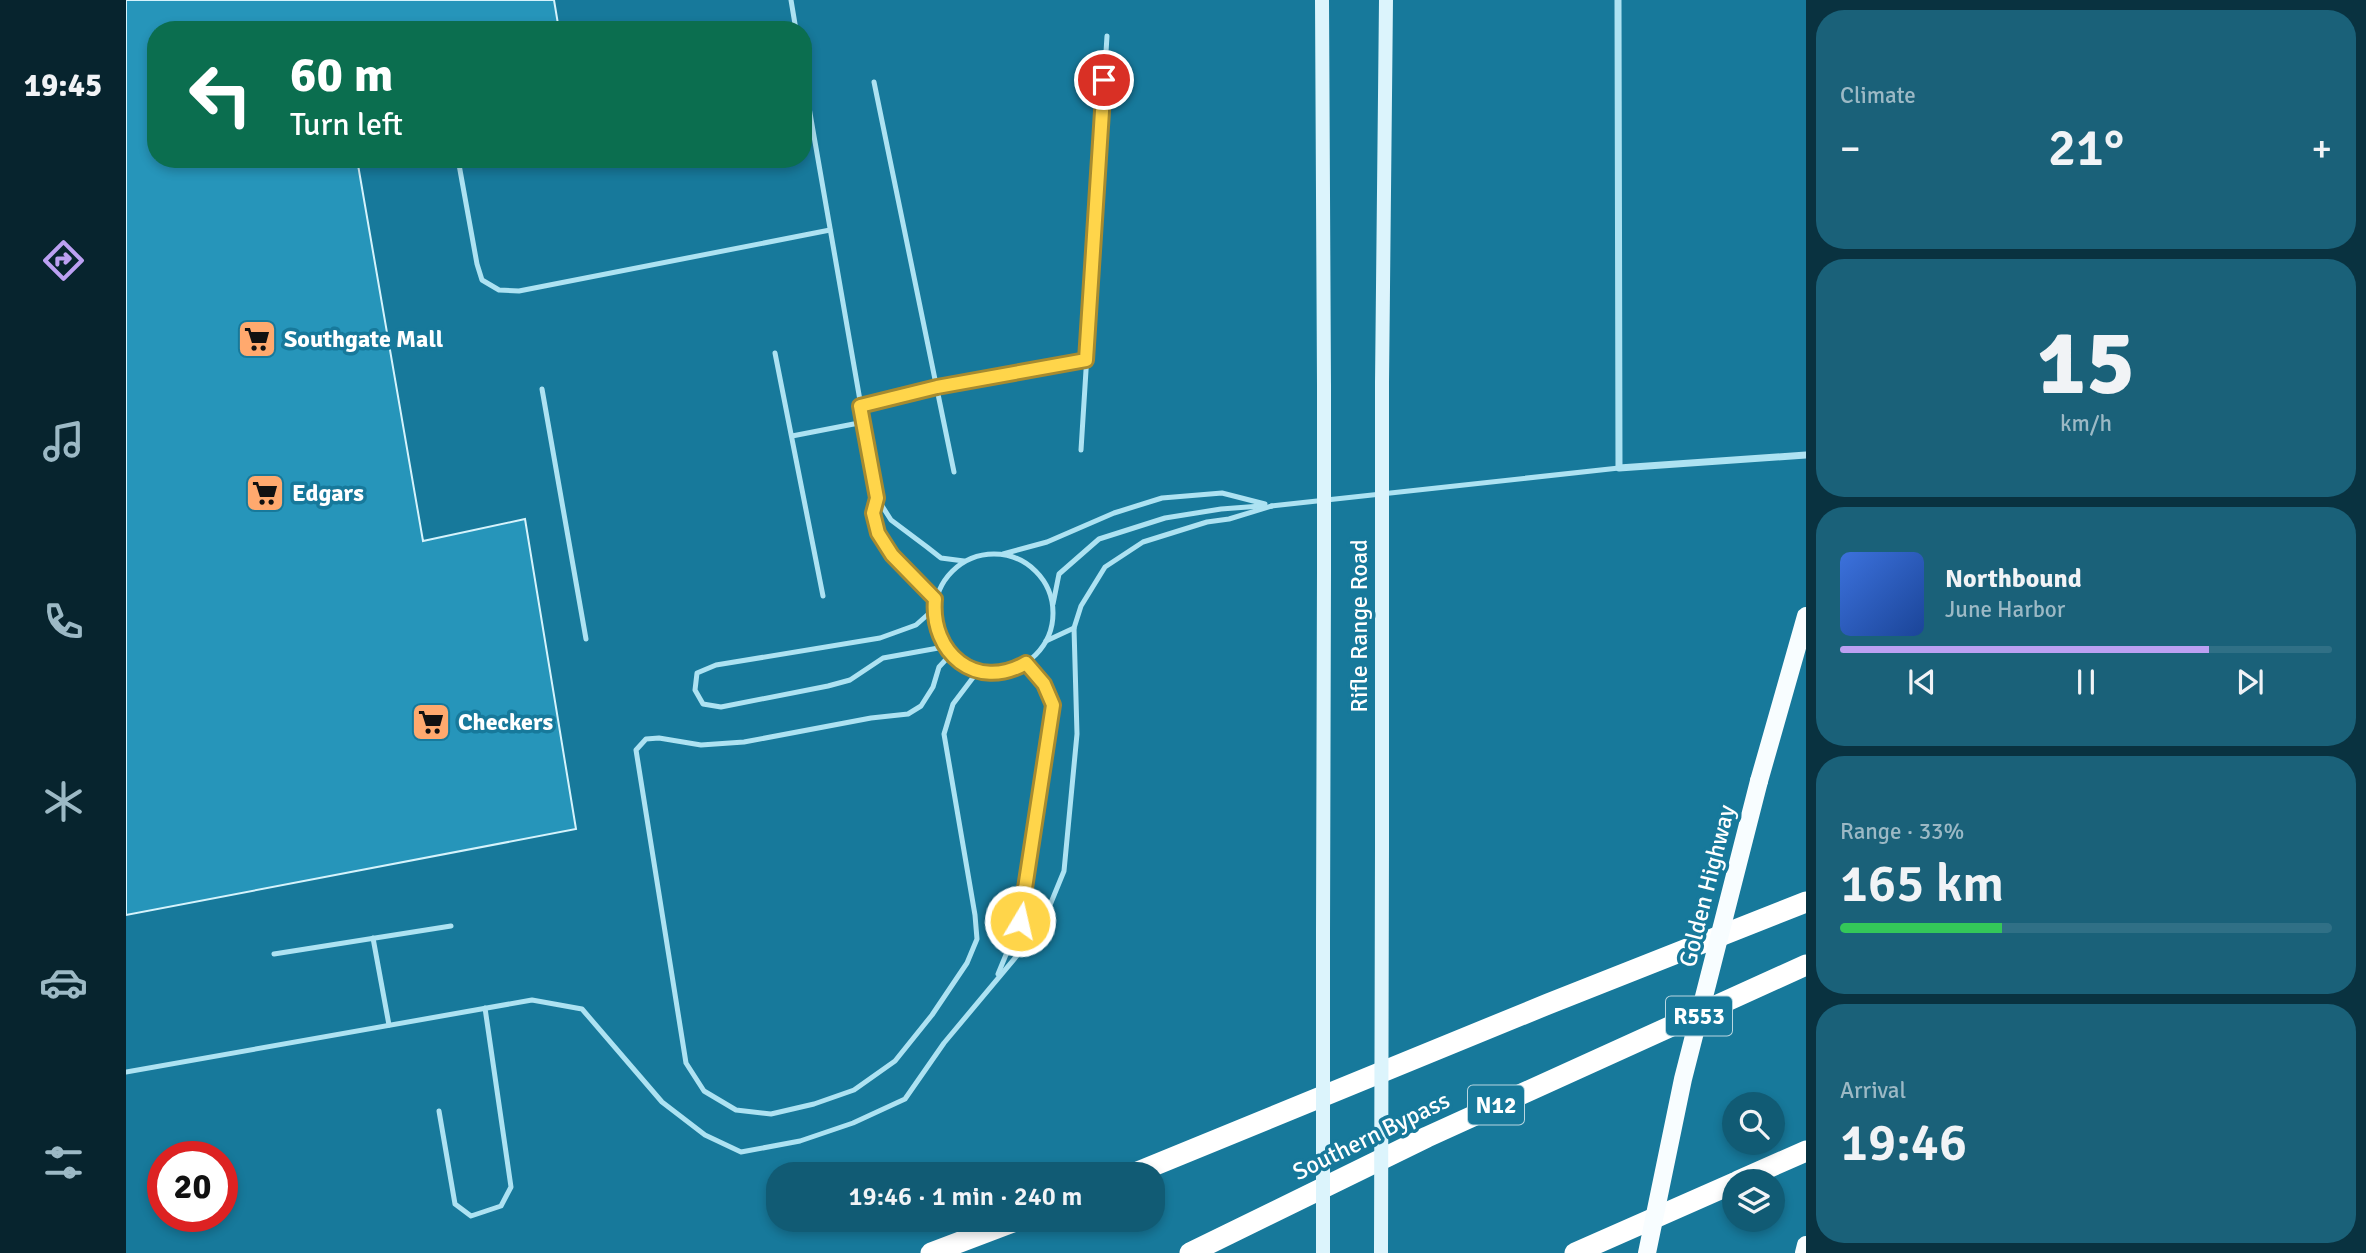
<!DOCTYPE html>
<html lang="en">
<head>
<meta charset="utf-8">
<style>
  body { margin:0; font-family:Signika,sans-serif; background:#1a6179; color:#f1f3f6; height:100vh; display:flex; flex-direction:column; font-size:26px; white-space:nowrap }
  * { box-sizing:border-box; margin:0 }
  p { font-size:23px; color:#9cb9c5 }
  .icon { flex:none; width:38px; height:38px; fill:none; stroke:currentColor; stroke-width:2; stroke-linecap:round; stroke-linejoin:round }
  .map { position:relative; flex:1; overflow:hidden }
  .drawer { display:flex; flex-direction:column; gap:10px; padding:10px; background:#093240; width:560px }
  .drawer>* { flex:none }
  .banner { position:absolute; left:21px; top:21px; width:665px; height:147px; border-radius:28px; box-shadow:0 4px 10px #0003; background:#0b6e4f; color:#fff; overflow:hidden }
  .buttons { position:absolute; left:1596px; top:1092px; display:grid; gap:14px }
  .buttons a { display:grid; place-items:center; width:63px; height:63px; border-radius:50%; background:#115b74; box-shadow:0 4px 10px #0003; font-size:35px }
  .speed { position:absolute; left:21px; top:1141px; display:flex; gap:14px; font-size:35px; font-weight:700; text-align:center }
  .speed>* { display:grid; place-content:center; width:91px; height:91px; border-radius:50%; background:#115b74; box-shadow:0 4px 10px #0003; line-height:1 }
  .speed .limit { border:10px solid #d22; background:#fff; color:#111 }
  .pin { position:absolute; display:grid; place-items:center; width:60px; height:60px; color:#fff; margin:-30px; border:4px solid #fff; border-radius:50%; box-shadow:0 2px 7px #0007 }
  .me { position:absolute; width:77px; margin:-38px; rotate:9deg; stroke-linejoin:round; filter:drop-shadow(0 0 5px #0008) }
  .turn { display:flex; align-items:center; gap:24px; height:147px; padding:0 28px; font-size:32px }
  .turn .icon { width:91px; height:91px; stroke-width:2.5 }
  .turn b { display:block; font-size:49px; line-height:60px }
  .big { font-size:52px; font-weight:600; line-height:1.1 }
  .drawer .card { flex:1; display:flex; flex-direction:column; justify-content:center; gap:10px; min-width:0; padding:0 24px; border-radius:28px; background:#1a6179 }
  .drawer .dial { align-items:center; gap:0 }
  .dial b { font-size:91px; line-height:1 }
  .song { display:flex; align-items:center; gap:21px }
  .cover { width:84px; height:84px; border-radius:10px; background:linear-gradient(135deg,hsl(220 70% 55%),hsl(220 70% 35%)) }
  .played { height:7px; border-radius:4px; background:linear-gradient(90deg,#bca0f2 75%,#307086 75%) }
  .keys { display:flex; justify-content:space-around; direction:ltr }
  .heat { display:flex; justify-content:space-between; align-items:center; font-size:38px; direction:ltr }
  .charge { height:10px; border-radius:5px; background:linear-gradient(90deg,#34c759 33%,#307086 0) }
  .trip { position:absolute; left:640px; top:1162px; width:399px; height:70px; border-radius:28px; background:#115b74; box-shadow:0 4px 10px #0003; font-weight:600; line-height:70px; text-align:center }
  main { display:flex; flex:1; min-height:0 }
  .dock { display:flex; flex-direction:column; width:126px; justify-content:space-around; align-items:center; background:#07242e; color:#9cb9c5 }
  .dock .icon { width:49px; height:49px }
  .dock .current { color:#bca0f2 }
  .dock b { font-size:32px; color:#f1f3f6 }
  .map>svg:first-child { display:block }
  .building { fill:#2695ba; stroke:#d5f3fc; stroke-width:2 }
  .lines { fill:none; stroke-linecap:round; stroke-linejoin:round }
  .lane { stroke:#ade2f2; stroke-width:5 }
  .street { stroke:#ade2f2; stroke-width:7 }
  .secondary { stroke:#dcf4fc; stroke-width:14 }
  .primary { stroke:#f8fdff; stroke-width:18 }
  .highway { stroke:#fff; stroke-width:21 }
  .secondary-bridge { stroke:#dcf4fc; stroke-width:14 }
  .primary-bridge { stroke:#f8fdff; stroke-width:18 }
  .route-casing { stroke:#a68a30; stroke-width:18 }
  .route { stroke:#ffd54a; stroke-width:12 }
  .labels { text-anchor:middle; dominant-baseline:central; stroke-width:7; stroke-linejoin:round; paint-order:stroke }
  .shield { fill:#17799b; stroke:#b9d7e1; stroke-width:2 }
  .shield-label { font-size:23px; font-weight:bold; fill:#fff }
  .poi-label { font-size:24px; font-weight:bold; fill:#fff; stroke:#17799b; text-anchor:start }
  .street-label { font-size:24px; fill:#fff; stroke:#17799b }
</style>
</head>
<body>
<main>
<nav class="dock">
<b>19:45</b>
<svg class="icon current" aria-label="directions" viewBox="0 0 24 24"><path d="M12 3l9 9-9 9-9-9zM9 14v-3h6M13 9l2 2-2 2"/></svg>
<svg class="icon" aria-label="music" viewBox="0 0 24 24"><path d="M9 18V5l10-2v13"/><circle cx="6" cy="18" r="3"/><circle cx="16" cy="16" r="3"/></svg>
<svg class="icon" aria-label="phone" viewBox="0 0 24 24"><path d="M5 4h4l2 5-3 2q2 4 5 5l2-3 5 2v4C11 20 4 13 5 4z"/></svg>
<svg class="icon" aria-label="climate" viewBox="0 0 24 24"><path d="M12 3v18M4 7l16 10M4 17L20 7"/></svg>
<svg class="icon" aria-label="car" viewBox="0 0 24 24"><path d="M5 17H2v-5l4-1 3-4h7l3 4 3 1v5h-3M9 17h6M6 11h13"/><circle cx="7" cy="17" r="2"/><circle cx="17" cy="17" r="2"/></svg>
<svg class="icon" aria-label="filters" viewBox="0 0 24 24"><path d="M4 7h16M4 17h16"/><circle cx="9" cy="7" r="2"/><circle cx="15" cy="17" r="2"/></svg>
</nav>
<div class="map">
<svg width="1680" height="1253" viewBox="0 0 1680 1253">
  <rect width="100%" height="100%" fill="#17799b"/>
  <!-- building -->
  <polygon class="building" points="0,0 428,0 433,30 30,30 30,159 231,159 297,541 399,519 450,829 0,915"/>
  <g class="lines">
    <!-- lane -->
    <g class="lane">
      <polyline points="665,0 670,30"/>
      <path d="M 677,73 L 751,498 C 749,503 747,509 747,514 C 749,549 787,576 809,599"/>
      <polyline points="748,82 828,472"/>
      <polyline points="332,159 351,264 356,280 373,290 393,291 704,230"/>
      <polyline points="649,353 697,596"/>
      <polyline points="416,389 460,639"/>
      <polyline points="735,406 811,387 960,360"/>
      <polyline points="666,436 738,422"/>
      <polyline points="955,450 981,36"/>
      <polyline points="751,498 765,520 801,547 815,558 838,561"/>
      <polyline points="1145,506 1493,468"/>
      <circle cx="868" cy="613" r="59"/>
      <polyline points="877,554 921,542 988,513 1036,498 1096,493 1139,504"/>
      <polyline points="927,604 933,574 973,539 1039,518 1095,509 1135,506"/>
      <polyline points="808,609 790,625 754,638 590,665 571,673 569,690 577,704 595,707 702,686 724,680 757,658 818,647"/>
      <polyline points="920,641 948,628"/>
      <polyline points="825,654 813,667 807,687 795,706 782,714 745,718 618,742 575,745 533,738 520,739 510,750 560,1063 578,1091 610,1110 645,1114 688,1104 728,1090 769,1061 806,1015 841,963 851,939 849,915 818,734 827,704 852,671"/>
      <polyline points="247,938 263,1025"/>
      <polyline points="148,954 325,926"/>
      <polyline points="872,974 894,921 927,705 917,684 900,663"/>
      <polyline points="0,1072 406,1000 456,1009 536,1102 579,1135 615,1152 674,1141 727,1123 779,1099 818,1043 915,927 938,871 951,734 948,628 955,606 979,567 1017,542 1081,522 1103,519 1146,506"/>
      <polyline points="313,1111 329,1204 345,1216 375,1206 385,1187 359,1008"/>
    </g>
    <!-- street -->
    <polyline class="street" points="1492,0 1493,468 1680,455"/>
    <!-- secondary -->
    <g class="secondary">
      <polyline points="1196,0 1198,386"/>
      <polyline points="1256,383 1260,0"/>
      <polyline points="1256,847 1256,570"/>
      <polyline points="1197,931 1198,571"/>
    </g>
    <!-- primary -->
    <g class="primary">
      <polyline points="1633,781 1680,616"/>
      <polyline points="1678,1253 1680,1245"/>
    </g>
    <!-- highway -->
    <g class="highway">
      <polyline points="1007,1174 1422,1004 1680,902"/>
      <polyline points="1612,1181 1680,1151"/>
      <polyline points="805,1253 892,1220"/>
      <polyline points="1064,1253 1301,1137 1680,965"/>
      <polyline points="1449,1253 1608,1183"/>
    </g>
    <!-- secondary-bridge -->
    <g class="secondary-bridge">
      <polyline points="1256,383 1256,570"/>
      <polyline points="1198,386 1198,571"/>
      <polyline points="1197,1253 1197,931"/>
      <polyline points="1255,1253 1256,847"/>
    </g>
    <!-- primary-bridge -->
    <polyline class="primary-bridge" points="1521,1253 1557,1079 1633,781"/>
  </g>
  <g class="lines">
    <!-- route casing -->
    <g class="route-casing">
      <path id="route" d="M 894,921 L 927,705 L 918,684 L 900,663 C 850,692 804,653 809,599 L 766,555 L 752,533 L 747,513 L 751,498 L 734,406 L 811,387 L 960,360 L 978,80"/>
    </g>
    <!-- route -->
    <use href="#route" class="route"/>
  </g>
  <!-- icons -->
  <defs>
    <g id="supermarket-square" transform="scale(2.0125)"><rect x="-9" y="-9" width="18" height="18" rx="4" fill="#ffa96e" stroke="#17799b"/><path d="M-6-5.5h2.5l.6 2H6L4.5 2H-2.5L-4.4-4H-6ZM-1.5 3.2a1.3 1.3 0 1 0 .1 0ZM3 3.2a1.3 1.3 0 1 0 .1 0Z" fill="#111"/></g>
  </defs>
  <g fill-rule="evenodd">
    <use href="#supermarket-square" x="131" y="339"/>
    <use href="#supermarket-square" x="139" y="493"/>
    <use href="#supermarket-square" x="305" y="722"/>
  </g>
  <g class="labels">
    <!-- shield labels -->
    <g class="shield">
      <rect x="1540" y="996.5" width="66" height="39" rx="5"/>
      <rect x="1342" y="1085.5" width="56" height="39" rx="5"/>
    </g>
    <g class="shield-label">
      <text x="1573" y="1016">R553</text>
      <text x="1370" y="1105">N12</text>
    </g>
    <!-- poi labels -->
    <g class="poi-label">
      <text x="158" y="339">Southgate Mall</text>
      <text x="166" y="493">Edgars</text>
      <text x="332" y="722">Checkers</text>
    </g>
    <!-- street labels -->
    <g class="street-label">
      <text transform="translate(1233 626) rotate(-90)">Rifle Range Road</text>
      <text transform="translate(1581 886) rotate(-76)">Golden Highway</text>
      <text transform="translate(1245 1136) rotate(-26)">Southern Bypass</text>
    </g>
  </g>
</svg>
<div class="buttons">
<a><svg class="icon" aria-label="search" viewBox="0 0 24 24"><circle cx="10" cy="10" r="6"/><path d="M15 15l6 6"/></svg></a>
<a><svg class="icon" aria-label="layers" viewBox="0 0 24 24"><path d="M12 4l9 5-9 5-9-5zM3 14l9 5 9-5"/></svg></a>
</div>
<div class="speed"><div class="limit">20</div></div>
<div class="pin" style="left:978px;top:80px;background:#d93025"><svg class="icon" aria-label="arrive" viewBox="0 0 24 24"><path d="M6 21V4h12l-3 4 3 4H6"/></svg></div>
<svg class="me" style="left:894px;top:921px" viewBox="-20 -20 40 40"><circle r="17" fill="#ffd54a" stroke="#fff" stroke-width="3"/><path d="M0-11L8 9 0 5-8 9z" fill="#fff"/></svg>
<div class="trip">19:46 · 1 min · 240 m</div>
<div class="banner">
<div class="turn"><svg class="icon" aria-label="left" viewBox="0 0 24 24"><path d="M17 20v-9H6M10 6l-5 5 5 5"/></svg><div><b>60 m</b>Turn left</div></div>
</div>
</div>
<section class="drawer">
<div class="card"><p>Climate</p>
<div class="heat"><a>−</a><b class="big">21°</b><a>+</a></div>
</div>
<div class="card dial"><b>15</b><p>km/h</p></div>
<div class="card">
<div class="song"><i class="cover"></i><div><b>Northbound</b><p>June Harbor</p></div></div>
<div class="played"></div>
<div class="keys"><svg class="icon" aria-label="previous" viewBox="0 0 24 24"><path d="M18 5L8 12l10 7zM5 5v14"/></svg><svg class="icon" aria-label="pause" viewBox="0 0 24 24"><path d="M8 5v14M16 5v14"/></svg><svg class="icon" aria-label="next" viewBox="0 0 24 24"><path d="M6 5l10 7-10 7zM19 5v14"/></svg></div>
</div>
<div class="card"><p>Range · 33%</p><b class="big">165 km</b><div class="charge"></div></div>
<div class="card"><p>Arrival</p><b class="big">19:46</b></div>
</section>
</main>
</body>
</html>
